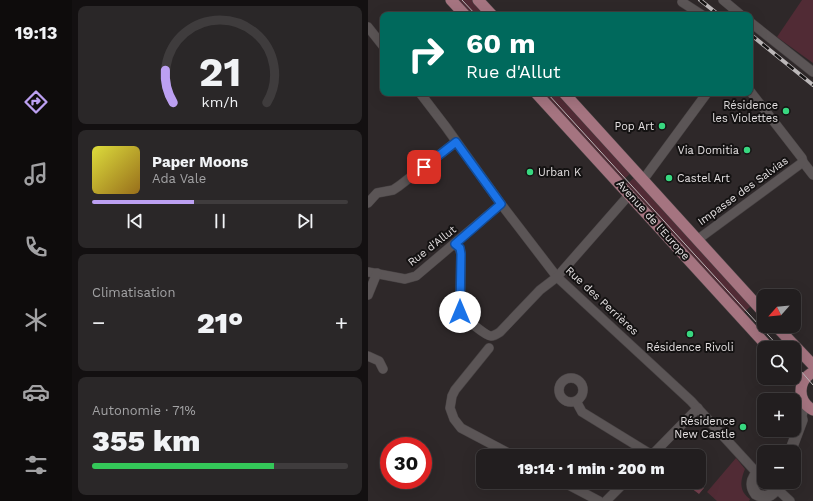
<!DOCTYPE html>
<html lang="fr">
<head>
<meta charset="utf-8">
<style>
  body { margin:0; font-family:"Work Sans",sans-serif; background:#2a2728; color:#f1f3f6; height:100vh; display:flex; flex-direction:column; font-size:15px; white-space:nowrap }
  * { box-sizing:border-box; margin:0 }
  p { font-size:13px; color:#a2a2a4 }
  .icon { flex:none; width:22px; height:22px; fill:none; stroke:currentColor; stroke-width:2; stroke-linecap:round; stroke-linejoin:round }
  .map { position:relative; flex:1; overflow:hidden }
  .details { display:flex; flex-direction:column; gap:6px; padding:6px; background:#131011; width:296px }
  .details>* { flex:none }
  .top-card { position:absolute; left:12px; top:12px; width:373px; height:84px; border-radius:8px; box-shadow:0 4px 16px #0002,0 0 0 1px #3f3c3d; background:#00695c; color:#fff; overflow:hidden }
  .needle { width:26px; rotate:243deg }
  .fabs { position:absolute; left:389px; top:289px; display:grid; gap:8px }
  .fabs a { display:grid; place-items:center; width:44px; height:44px; border-radius:8px; background:#221e1f; box-shadow:0 4px 16px #0002,0 0 0 1px #3f3c3d; font-size:20px }
  .speed { position:absolute; left:12px; top:437px; display:flex; gap:8px; font-size:20px; font-weight:700; text-align:center }
  .speed>* { display:grid; place-content:center; width:52px; height:52px; border-radius:50%; background:#221e1f; box-shadow:0 4px 16px #0002,0 0 0 1px #3f3c3d; line-height:1 }
  .speed .limit { border:6px solid #d22; background:#fff; color:#111 }
  .pin { position:absolute; display:grid; place-items:center; width:34px; height:34px; color:#fff; margin:-17px; border-radius:8px; box-shadow:0 2px 6px #0006 }
  .me { position:absolute; width:44px; margin:-22px; rotate:0deg; stroke-linejoin:round; filter:drop-shadow(0 0 3px #0008) }
  .turn { display:flex; align-items:center; gap:14px; height:84px; padding:0 20px; font-size:18px }
  .turn .icon { width:52px; height:52px; stroke-width:2.5 }
  .turn b { display:block; font-size:28px; line-height:34px }
  .big { font-size:30px; font-weight:800; line-height:1.1 }
  .details .tile { flex:1; display:flex; flex-direction:column; justify-content:center; gap:6px; min-width:0; padding:0 14px; border-radius:8px; background:#2a2728 }
  .details .dial { align-items:center; gap:0 }
  .dial svg { height:104px; overflow:visible; fill:none; stroke:#3f3c3d; stroke-width:7; stroke-linecap:round; text-anchor:middle }
  .dial text { fill:#f1f3f6; stroke:none }
  .song { display:flex; align-items:center; gap:12px }
  .cover { width:48px; height:48px; border-radius:6px; background:linear-gradient(135deg,hsl(60 70% 55%),hsl(40 70% 35%)) }
  .played { height:4px; border-radius:2px; background:linear-gradient(90deg,#bca0f2 40%,#3f3c3d 40%) }
  .keys { display:flex; justify-content:space-around; direction:ltr }
  .heat { display:flex; justify-content:space-between; align-items:center; font-size:22px; direction:ltr }
  .charge { height:6px; border-radius:3px; background:linear-gradient(90deg,#34c759 71%,#3f3c3d 0) }
  .trip { position:absolute; left:108px; top:449px; width:230px; height:40px; border-radius:8px; background:#221e1f; box-shadow:0 4px 16px #0002,0 0 0 1px #3f3c3d; font-weight:800; line-height:40px; text-align:center }
  main { display:flex; flex:1; min-height:0 }
  .tab-bar { display:flex; flex-direction:column; width:72px; justify-content:space-around; align-items:center; background:#0e0c0c; color:#a2a2a4 }
  .tab-bar .icon { width:28px; height:28px }
  .tab-bar .on { color:#bca0f2 }
  .tab-bar b { font-size:18px; color:#f1f3f6 }
  .map>svg:first-child { display:block }
  .green { fill:#512b35 }
  .water { fill:#76414f }
  .lines { fill:none; stroke-linecap:round; stroke-linejoin:round }
  .minor-casing { stroke:#484344; stroke-width:10 }
  .tertiary-casing { stroke:#484344; stroke-width:12 }
  .primary-casing { stroke:#484344; stroke-width:12 }
  .minor { stroke:#5b5556; stroke-width:9 }
  .tertiary { stroke:#5b5556; stroke-width:11 }
  .primary { stroke:#a57480; stroke-width:11 }
  .tram { stroke:#bcb8b9; stroke-width:1 }
  .rail-casing { stroke:#bcb8b9; stroke-width:4 }
  .rail { stroke:#141212; stroke-width:2.5; stroke-dasharray:8; stroke-linecap:butt }
  .route-casing { stroke:#114b97; stroke-width:10 }
  .route { stroke:#1a73e8; stroke-width:7 }
  .poi-dot { fill:#38d880; stroke:#141212; stroke-width:1.5 }
  .labels { text-anchor:middle; dominant-baseline:central; stroke-width:4; stroke-linejoin:round; paint-order:stroke }
  .poi-label { font-size:11px; fill:#e5e1e2; stroke:#141212; text-anchor:end }
  .street-label { font-size:11px; fill:#e5e1e2; stroke:#141212 }
</style>
</head>
<body>
<main>
<nav class="tab-bar">
<b>19:13</b>
<svg class="icon on" aria-label="directions" viewBox="0 0 24 24"><path d="M12 3l9 9-9 9-9-9zM9 14v-3h6M13 9l2 2-2 2"/></svg>
<svg class="icon" aria-label="music" viewBox="0 0 24 24"><path d="M9 18V5l10-2v13"/><circle cx="6" cy="18" r="3"/><circle cx="16" cy="16" r="3"/></svg>
<svg class="icon" aria-label="phone" viewBox="0 0 24 24"><path d="M5 4h4l2 5-3 2q2 4 5 5l2-3 5 2v4C11 20 4 13 5 4z"/></svg>
<svg class="icon" aria-label="climate" viewBox="0 0 24 24"><path d="M12 3v18M4 7l16 10M4 17L20 7"/></svg>
<svg class="icon" aria-label="car" viewBox="0 0 24 24"><path d="M5 17H2v-5l4-1 3-4h7l3 4 3 1v5h-3M9 17h6M6 11h13"/><circle cx="7" cy="17" r="2"/><circle cx="17" cy="17" r="2"/></svg>
<svg class="icon" aria-label="filters" viewBox="0 0 24 24"><path d="M4 7h16M4 17h16"/><circle cx="9" cy="7" r="2"/><circle cx="15" cy="17" r="2"/></svg>
</nav>
<section class="details">
<div class="tile dial"><svg viewBox="0 0 100 80">
<path d="M14 69A42 42 0 1 1 86 69"/>
<path d="M14 69A42 42 0 0 1 8 44" stroke="#bca0f2"/>
<text x="50" y="56" font-size="32" font-weight="700">21</text>
<text x="50" y="72" font-size="11">km/h</text>
</svg></div>
<div class="tile">
<div class="song"><i class="cover"></i><div><b>Paper Moons</b><p>Ada Vale</p></div></div>
<div class="played"></div>
<div class="keys"><svg class="icon" aria-label="previous" viewBox="0 0 24 24"><path d="M18 5L8 12l10 7zM5 5v14"/></svg><svg class="icon" aria-label="pause" viewBox="0 0 24 24"><path d="M8 5v14M16 5v14"/></svg><svg class="icon" aria-label="next" viewBox="0 0 24 24"><path d="M6 5l10 7-10 7zM19 5v14"/></svg></div>
</div>
<div class="tile"><p>Climatisation</p>
<div class="heat"><a>−</a><b class="big">21°</b><a>+</a></div>
</div>
<div class="tile"><p>Autonomie · 71%</p><b class="big">355 km</b><div class="charge"></div></div>
</section>
<div class="map">
<svg width="445" height="501" viewBox="0 0 445 501">
  <rect width="100%" height="100%" fill="#2e2829"/>
  <!-- green -->
  <g class="green">
    <polygon points="88,0 107,0 121,15 101,15"/>
    <polygon points="434,0 445,0 445,63 409,37"/>
    <polygon points="172,93 192,93 264,172 253,182"/>
    <polygon points="268,176 385,304 374,314 284,216 285,213 267,193 263,193 259,184"/>
    <path d="M 368,458 L 377,469 C 372,481 371,491 382,499 L 381,501 L 349,501 L 339,492 Z"/>
  </g>
  <!-- water -->
  <polygon class="water" points="332,480 335,481 336,488 331,494 323,488 327,482 331,482"/>
  <g class="lines">
    <!-- minor casing -->
    <g class="minor-casing">
      <g id="minor">
        <polyline points="355,0 373,15"/>
        <polyline points="314,2 334,15"/>
        <polyline points="382,22 445,72"/>
        <polyline points="0,27 15,46"/>
        <polyline points="382,91 434,158 435,162 445,175"/>
        <polyline points="52,93 78,127 133,204 189,277 323,401 389,473"/>
        <polyline points="275,180 339,93"/>
        <polyline points="0,203 9,193 25,190 31,186 88,142"/>
        <polyline points="329,240 435,162"/>
        <path d="M 87,244 L 92,249 L 93,254 L 92,312 C 95,317 118,336 123,336 C 126,336 129,334 132,332 L 172,290 L 189,277 L 261,195"/>
        <polyline points="0,272 37,279 48,276 133,204"/>
        <polyline points="0,295 9,273"/>
        <polyline points="121,348 87,390 84,396 82,408 86,419 93,428 146,456"/>
        <polyline points="0,356 11,361 15,369"/>
        <circle cx="203" cy="390" r="12"/>
        <polyline points="208,401 214,412 284,455"/>
        <polyline points="283,456 330,408"/>
        <polyline points="195,482 231,501"/>
        <polyline points="408,488 422,501"/>
        <polyline points="238,501 257,482"/>
      </g>
    </g>
    <!-- tertiary casing -->
    <g class="tertiary-casing">
      <g id="tertiary">
        <polyline points="422,452 434,420 433,416 436,403"/>
        <path d="M 396,471 C 384,473 381,485 388,494 C 399,500 409,494 409,482"/>
      </g>
    </g>
    <!-- primary casing -->
    <g class="primary-casing">
      <g id="primary">
        <polyline points="83,0 97,15"/>
        <polyline points="110,0 124,15"/>
        <polyline points="168,93 401,348"/>
        <polyline points="196,93 396,313"/>
        <polyline points="408,326 445,365"/>
        <path d="M 445,372 C 429,381 429,401 445,410"/>
      </g>
    </g>
    <!-- minor -->
    <use href="#minor" class="minor"/>
    <!-- tertiary -->
    <use href="#tertiary" class="tertiary"/>
    <!-- primary -->
    <use href="#primary" class="primary"/>
    <!-- tram -->
    <g class="tram">
      <polyline points="94,0 108,15"/>
      <polyline points="179,93 412,348"/>
      <polyline points="426,363 445,385"/>
    </g>
    <!-- rail casing -->
    <g class="rail-casing">
      <g id="rail">
        <polyline points="332,0 351,15"/>
        <polyline points="382,34 445,85"/>
      </g>
    </g>
    <!-- rail -->
    <use href="#rail" class="rail"/>
  </g>
  <g class="lines">
    <!-- route casing -->
    <g class="route-casing">
      <polyline id="route" points="56,167 88,142 133,204 87,244 92,248 93,254 92,312"/>
    </g>
    <!-- route -->
    <use href="#route" class="route"/>
  </g>
  <!-- markers -->
  <g class="poi-dot">
    <circle cx="418" cy="111" r="4"/>
    <circle cx="294" cy="126" r="4"/>
    <circle cx="379" cy="150" r="4"/>
    <circle cx="162" cy="172" r="4"/>
    <circle cx="301" cy="178" r="4"/>
    <circle cx="322" cy="334" r="4"/>
    <circle cx="375" cy="427" r="4"/>
  </g>
  <g class="labels">
    <!-- poi labels -->
    <g class="poi-label">
      <text x="410" y="105">Résidence<tspan x="410" dy="13">les Violettes</tspan></text>
      <text x="286" y="126">Pop Art</text>
      <text x="371" y="150">Via Domitia</text>
      <text x="170" y="172" text-anchor="start">Urban K</text>
      <text x="309" y="178" text-anchor="start">Castel Art</text>
      <text x="322" y="347" text-anchor="middle">Résidence Rivoli</text>
      <text x="367" y="421">Résidence<tspan x="367" dy="13">New Castle</tspan></text>
    </g>
    <!-- street labels -->
    <g class="street-label">
      <text transform="translate(375 191) rotate(-36)">Impasse des Salvias</text>
      <text transform="translate(285 220) rotate(48)">Avenue de l'Europe</text>
      <text transform="translate(64 246) rotate(-38)">Rue d'Allut</text>
      <text transform="translate(234 301) rotate(43)">Rue des Perrières</text>
    </g>
  </g>
</svg>
<div class="fabs">
<a><svg class="needle" viewBox="-14 -14 28 28"><path d="M0-13l5 13h-10z" fill="#e53935"/><path d="M0 13l5-13h-10z" fill="#a2a2a4"/></svg></a>
<a><svg class="icon" aria-label="search" viewBox="0 0 24 24"><circle cx="10" cy="10" r="6"/><path d="M15 15l6 6"/></svg></a>
<a>+</a>
<a>−</a>
</div>
<div class="speed"><div class="limit">30</div></div>
<div class="pin" style="left:56px;top:167px;background:#d93025"><svg class="icon" aria-label="arrive" viewBox="0 0 24 24"><path d="M6 21V4h12l-3 4 3 4H6"/></svg></div>
<svg class="me" style="left:92px;top:312px" viewBox="-20 -20 40 40"><circle r="19" fill="#fff"/><path d="M0-13L10 11 0 6-10 11z" fill="#1a73e8"/></svg>
<div class="trip">19:14 · 1 min · 200 m</div>
<div class="top-card">
<div class="turn"><svg class="icon" aria-label="right" viewBox="0 0 24 24"><path d="M7 20v-9h11M14 6l5 5-5 5"/></svg><div><b>60 m</b>Rue d'Allut</div></div>
</div>
</div>
</main>
</body>
</html>
